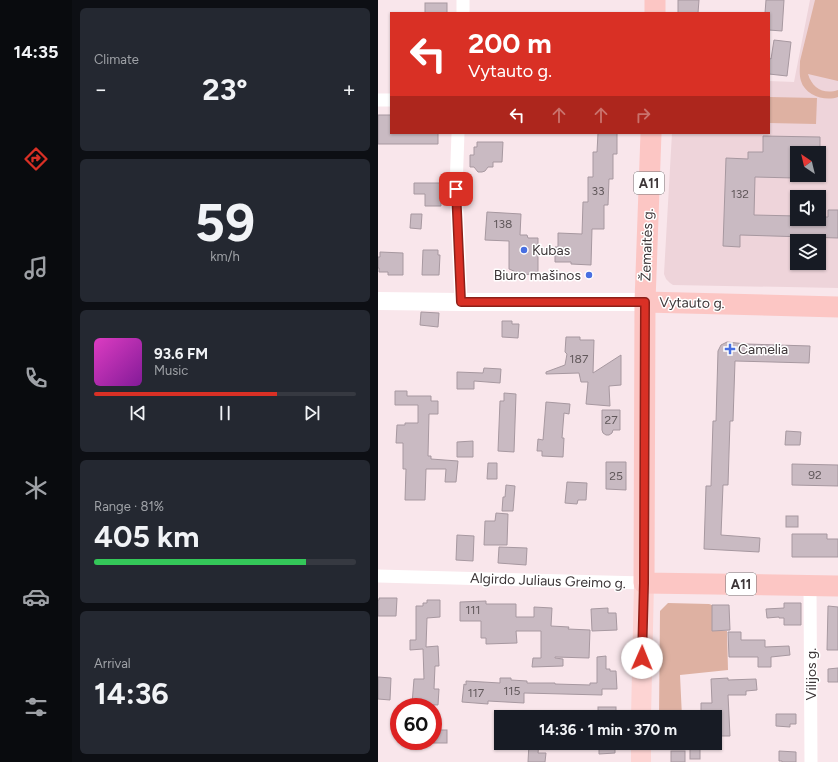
<!DOCTYPE html>
<html lang="en">
<head>
<meta charset="utf-8">
<style>
  body { margin:0; font-family:Figtree,sans-serif; background:#242831; color:#f1f3f6; height:100vh; display:flex; flex-direction:column; font-size:15px; white-space:nowrap }
  * { box-sizing:border-box; margin:0 }
  p { font-size:13px; color:#9ea1a6 }
  .icon { flex:none; width:22px; height:22px; fill:none; stroke:currentColor; stroke-width:2; stroke-linecap:round; stroke-linejoin:round }
  .map { position:relative; flex:1; overflow:hidden }
  .details { display:flex; flex-direction:column; gap:8px; padding:8px; background:#0d0f14; width:306px }
  .details>* { flex:none }
  .banner { position:absolute; left:12px; top:12px; width:380px; height:122px; border-radius:0px; box-shadow:0 1px 3px #0004; background:#d93025; color:#fff; overflow:hidden }
  .needle { width:26px; rotate:325deg }
  .fabs { position:absolute; left:412px; top:146px; display:grid; gap:8px }
  .fabs a { display:grid; place-items:center; width:36px; height:36px; border-radius:0px; background:#171b24; box-shadow:0 1px 3px #0004; font-size:20px }
  .speed { position:absolute; left:12px; top:698px; display:flex; gap:8px; font-size:20px; font-weight:700; text-align:center }
  .speed>* { display:grid; place-content:center; width:52px; height:52px; border-radius:50%; background:#171b24; box-shadow:0 1px 3px #0004; line-height:1 }
  .speed .limit { border:6px solid #d22; background:#fff; color:#111 }
  .pin { position:absolute; display:grid; place-items:center; width:34px; height:34px; color:#fff; margin:-17px; border-radius:8px; box-shadow:0 2px 6px #0006 }
  .me { position:absolute; width:44px; margin:-22px; rotate:1deg; stroke-linejoin:round; filter:drop-shadow(0 0 3px #0008) }
  .turn { display:flex; align-items:center; gap:14px; height:84px; padding:0 12px; font-size:18px }
  .turn .icon { width:52px; height:52px; stroke-width:2.5 }
  .turn b { display:block; font-size:28px; line-height:34px }
  .lanes { display:flex; align-items:center; height:38px; padding:0 12px; background:#0003; justify-content:center; gap:20px; direction:ltr }
  .lanes .off { opacity:.35 }
  .big { font-size:30px; font-weight:700; line-height:1.1 }
  .details .card { flex:1; display:flex; flex-direction:column; justify-content:center; gap:6px; min-width:0; padding:0 14px; border-radius:6px; background:#242831 }
  .details .dial { align-items:center; gap:0 }
  .dial b { font-size:52px; line-height:1 }
  .song { display:flex; align-items:center; gap:12px }
  .cover { width:48px; height:48px; border-radius:6px; background:linear-gradient(135deg,hsl(310 70% 55%),hsl(290 70% 35%)) }
  .played { height:4px; border-radius:2px; background:linear-gradient(90deg,#d93025 70%,#363941 70%) }
  .keys { display:flex; justify-content:space-around; direction:ltr }
  .heat { display:flex; justify-content:space-between; align-items:center; font-size:22px; direction:ltr }
  .charge { height:6px; border-radius:3px; background:linear-gradient(90deg,#34c759 81%,#363941 0) }
  .trip { position:absolute; left:116px; top:710px; width:228px; height:40px; border-radius:0px; background:#171b24; box-shadow:0 1px 3px #0004; font-weight:700; line-height:40px; text-align:center }
  main { display:flex; flex:1; min-height:0 }
  .tab-bar { display:flex; flex-direction:column; width:72px; justify-content:space-around; align-items:center; background:#090b0e; color:#9ea1a6 }
  .tab-bar .icon { width:28px; height:28px }
  .tab-bar .on { color:#d93025 }
  .tab-bar b { font-size:18px; color:#f1f3f6 }
  .map>svg:first-child { display:block }
  .built { fill:#eed4da; fill-rule:evenodd }
  .green { fill:#deb1a2 }
  .building { fill:#c9bac2; stroke:#a798a0 }
  .lines { fill:none; stroke-linecap:round; stroke-linejoin:round }
  .minor { stroke:#fff; stroke-width:13 }
  .secondary { stroke:#fff; stroke-width:18 }
  .primary { stroke:#fdd4d3; stroke-width:20 }
  .trunk { stroke:#fcc6c4; stroke-width:21 }
  .route-casing { stroke:#8d1f18; stroke-width:10 }
  .route { stroke:#d93025; stroke-width:7 }
  .poi-dot { fill:#486fe1; stroke:#fff; stroke-width:1.5 }
  .labels { text-anchor:middle; dominant-baseline:central; stroke-width:3; stroke-linejoin:round; paint-order:stroke }
  .number-label { font-size:12px; fill:#60575a }
  .shield { fill:#fff; stroke:#777274; stroke-width:1 }
  .shield-label { font-size:13px; font-weight:bold; fill:#3d3638 }
  .street-label { font-size:14px; fill:#3d3638; stroke:#fff }
  .poi-label { font-size:14px; fill:#3d3638; stroke:#fff; text-anchor:start }
</style>
</head>
<body>
<main>
<nav class="tab-bar">
<b>14:35</b>
<svg class="icon on" aria-label="directions" viewBox="0 0 24 24"><path d="M12 3l9 9-9 9-9-9zM9 14v-3h6M13 9l2 2-2 2"/></svg>
<svg class="icon" aria-label="music" viewBox="0 0 24 24"><path d="M9 18V5l10-2v13"/><circle cx="6" cy="18" r="3"/><circle cx="16" cy="16" r="3"/></svg>
<svg class="icon" aria-label="phone" viewBox="0 0 24 24"><path d="M5 4h4l2 5-3 2q2 4 5 5l2-3 5 2v4C11 20 4 13 5 4z"/></svg>
<svg class="icon" aria-label="climate" viewBox="0 0 24 24"><path d="M12 3v18M4 7l16 10M4 17L20 7"/></svg>
<svg class="icon" aria-label="car" viewBox="0 0 24 24"><path d="M5 17H2v-5l4-1 3-4h7l3 4 3 1v5h-3M9 17h6M6 11h13"/><circle cx="7" cy="17" r="2"/><circle cx="17" cy="17" r="2"/></svg>
<svg class="icon" aria-label="filters" viewBox="0 0 24 24"><path d="M4 7h16M4 17h16"/><circle cx="9" cy="7" r="2"/><circle cx="15" cy="17" r="2"/></svg>
</nav>
<section class="details">
<div class="card"><p>Climate</p>
<div class="heat"><a>−</a><b class="big">23°</b><a>+</a></div>
</div>
<div class="card dial"><b>59</b><p>km/h</p></div>
<div class="card">
<div class="song"><i class="cover"></i><div><b>93.6 FM</b><p>Music</p></div></div>
<div class="played"></div>
<div class="keys"><svg class="icon" aria-label="previous" viewBox="0 0 24 24"><path d="M18 5L8 12l10 7zM5 5v14"/></svg><svg class="icon" aria-label="pause" viewBox="0 0 24 24"><path d="M8 5v14M16 5v14"/></svg><svg class="icon" aria-label="next" viewBox="0 0 24 24"><path d="M6 5l10 7-10 7zM19 5v14"/></svg></div>
</div>
<div class="card"><p>Range · 81%</p><b class="big">405 km</b><div class="charge"></div></div>
<div class="card"><p>Arrival</p><b class="big">14:36</b></div>
</section>
<div class="map">
<svg width="460" height="762" viewBox="0 0 460 762">
  <rect width="100%" height="100%" fill="#f9e6eb"/>
  <!-- built -->
  <path class="built" d="M 432,0 L 460,0 L 460,288 L 295,285 L 292,283 L 288,279 L 286,274 L 294,133 L 391,133 L 391,81 L 416,82 ZM 419,153 L 441,153 L 441,175 L 419,175 ZM 419,197 L 441,197 L 441,219 L 419,219 ZM 419,241 L 441,241 L 441,263 L 419,263 Z"/>
  <!-- green -->
  <g class="green">
    <path d="M 437,0 L 460,0 L 460,81 L 430,74 C 434,88 446,95 460,90 L 460,97 C 447,102 427,95 423,81 C 421,74 422,68 422,61 Z"/>
    <polygon points="391,97 439,98 438,124 391,123"/>
    <polygon points="290,603 331,604 334,605 334,631 349,631 350,670 302,675 304,717 281,717 282,611"/>
  </g>
  <!-- building -->
  <g class="building">
    <polygon points="300,0 321,0 320,13 300,13"/>
    <polygon points="388,0 406,0 404,31 391,30 391,13 387,13"/>
    <rect x="47" y="3" width="22" height="10"/>
    <polygon points="396,40 413,42 409,76 391,74 391,58 393,59"/>
    <polygon points="0,115 13,115 13,133 60,133 60,144 0,144"/>
    <polygon points="220,133 239,133 239,154 235,154 235,179 231,179 230,205 226,205 226,229 214,229 213,265 193,264 193,262 177,262 177,247 180,247 180,233 204,234 205,202 210,202 210,177 215,177 215,152 219,152"/>
    <polygon points="385,136 442,137 442,153 419,153 419,166 416,166 416,178 377,177 376,215 419,216 419,219 441,219 441,217 450,217 450,210 460,210 460,238 362,235 362,247 345,246 348,158 370,159 370,152 385,152"/>
    <polygon points="99,142 125,142 124,162 115,162 115,167 110,167 107,171 104,172 100,172 96,167 92,167 92,155 96,155 96,147 99,147"/>
    <polygon points="36,183 62,183 63,206 47,206 47,194 36,194"/>
    <polygon points="109,212 143,214 142,235 149,235 150,238 160,238 160,273 145,275 131,269 131,241 107,240"/>
    <polygon points="33,214 44,214 43,229 32,228"/>
    <polygon points="45,250 60,250 60,255 62,255 61,275 44,275"/>
    <polygon points="2,252 25,253 25,275 10,275 10,272 1,272 1,268 0,268 0,257 2,257"/>
    <polygon points="43,312 61,313 60,327 42,325"/>
    <polygon points="124,321 134,321 134,324 141,324 140,338 124,337"/>
    <polygon points="188,337 202,337 202,340 216,340 215,373 243,355 243,385 231,386 232,406 208,404 210,382 203,382 201,373 168,374 168,372 187,365 189,354 187,352"/>
    <polygon points="349,342 368,344 432,346 431,363 357,361 355,421 352,421 350,485 345,485 343,535 382,538 381,552 326,549 328,486 333,486 335,421 338,421 340,351 343,345"/>
    <polygon points="106,368 123,369 122,383 96,381 96,389 79,389 79,372 105,373"/>
    <polygon points="17,391 29,391 29,396 53,396 53,401 60,401 60,414 51,414 50,456 53,456 53,459 80,461 78,482 67,482 68,469 48,469 47,500 27,500 28,469 25,469 25,443 18,443 19,425 27,425 27,423 40,423 40,405 17,405"/>
    <polygon points="126,393 138,394 136,452 120,451 122,401 126,401"/>
    <polygon points="168,402 192,404 191,414 186,413 184,438 186,438 185,457 164,456 164,451 159,451 160,439 165,440"/>
    <polygon points="224,410 242,410 242,430 235,430 234,433 231,435 228,435 225,433 224,430"/>
    <polygon points="408,431 423,432 422,445 407,445"/>
    <polygon points="95,441 95,457 79,457 79,442"/>
    <polygon points="228,462 248,462 248,490 228,489"/>
    <polygon points="110,463 119,463 119,479 109,479"/>
    <polygon points="414,464 460,465 460,486 414,485"/>
    <polygon points="189,482 209,483 208,500 200,500 199,504 187,503"/>
    <polygon points="128,485 137,486 135,511 124,511 125,497 127,497"/>
    <polygon points="118,513 130,514 129,545 106,545 107,521 117,521"/>
    <rect x="408" y="516" width="12" height="11"/>
    <polygon points="414,534 449,534 449,539 460,539 460,557 414,557"/>
    <polygon points="79,535 96,536 95,561 78,560"/>
    <polygon points="121,547 149,548 148,565 120,563"/>
    <polygon points="1,598 19,598 18,616 0,616 0,600 1,600"/>
    <polygon points="49,600 62,600 62,617 49,618 48,647 60,646 61,666 57,666 56,689 61,689 60,705 34,704 36,679 46,679 45,649 32,650 32,640 38,640 38,606 45,606 45,603 49,603"/>
    <polygon points="108,601 108,604 138,604 138,617 156,617 156,607 174,608 173,626 191,627 190,629 212,630 211,658 177,657 177,658 185,659 185,666 154,667 155,658 163,658 163,631 138,631 139,643 108,644 108,638 103,638 103,621 82,621 82,602"/>
    <polygon points="406,603 423,603 423,625 406,625 406,618 401,618 401,617 389,618 388,609 406,608"/>
    <polygon points="334,605 351,605 352,630 334,631"/>
    <polygon points="450,606 460,607 460,650 449,650"/>
    <polygon points="230,608 230,613 238,613 239,630 214,631 213,609"/>
    <polygon points="350,632 363,632 363,640 387,640 387,647 411,646 412,655 393,657 393,667 380,667 380,657 351,657"/>
    <polygon points="228,656 228,669 232,669 232,671 238,671 239,689 224,689 224,695 146,693 146,703 110,701 110,704 84,702 86,684 88,685 88,681 122,683 122,678 133,678 133,680 149,681 149,683 177,683 177,684 212,685 212,683 219,683 219,657"/>
    <polygon points="460,668 460,682 450,682 450,669"/>
    <polygon points="0,677 13,678 12,700 0,699"/>
    <polygon points="350,678 350,680 378,679 379,690 368,691 368,695 350,695 352,736 337,736 337,717 323,717 323,703 334,703 333,679"/>
    <rect x="220" y="707" width="18" height="10"/>
    <polygon points="398,714 418,714 418,724 412,724 412,727 398,726"/>
    <rect x="55" y="730" width="14" height="13"/>
    <polygon points="151,743 161,743 160,753 168,753 167,762 150,762"/>
    <polygon points="221,743 237,743 237,753 221,754"/>
    <rect x="312" y="746" width="10" height="13"/>
    <rect x="293" y="751" width="14" height="11"/>
    <polygon points="401,751 418,752 418,762 404,762 404,761 401,761"/>
  </g>
  <g class="lines">
    <!-- minor -->
    <g class="minor">
      <polyline points="85,0 85,13"/>
      <polyline points="0,100 13,100"/>
      <polyline points="80,133 78,189 83,302"/>
      <polyline points="0,576 266,583"/>
      <polyline points="432,586 433,762"/>
    </g>
    <!-- secondary -->
    <polyline class="secondary" points="0,301 83,302 267,302"/>
    <!-- primary -->
    <g class="primary">
      <polyline points="263,717 266,583"/>
      <polyline points="263,762 263,743"/>
    </g>
    <!-- trunk -->
    <g class="trunk">
      <polyline points="277,13 277,0"/>
      <polyline points="273,133 267,302 266,583 460,586"/>
      <polyline points="267,302 460,307"/>
    </g>
  </g>
  <g class="lines">
    <!-- route casing -->
    <g class="route-casing">
      <polyline id="route" points="78,189 83,302 267,302 266,583 264,658"/>
    </g>
    <!-- route -->
    <use href="#route" class="route"/>
  </g>
  <!-- markers -->
  <g class="poi-dot">
    <circle cx="146" cy="250" r="4"/>
    <circle cx="211" cy="275" r="4"/>
    <path d="M350 343h4v4h4v4h-4v4h-4v-4h-4v-4h4z"/>
  </g>
  <g class="labels">
    <!-- number labels -->
    <g class="number-label">
      <text x="220" y="191">33</text>
      <text x="362" y="194">132</text>
      <text x="125" y="224">138</text>
      <text x="201" y="359">187</text>
      <text x="233" y="420">27</text>
      <text x="437" y="475">92</text>
      <text x="238" y="476">25</text>
      <text x="95" y="610">111</text>
      <text x="134" y="691">115</text>
      <text x="98" y="693">117</text>
    </g>
    <!-- shield labels -->
    <g class="shield">
      <rect x="256" y="172" width="30" height="22" rx="3"/>
      <rect x="348" y="573" width="30" height="22" rx="3"/>
    </g>
    <g class="shield-label">
      <text x="271" y="183">A11</text>
      <text x="363" y="584">A11</text>
    </g>
    <!-- street labels -->
    <g class="street-label">
      <text transform="translate(269 245) rotate(-88)">Žemaitės g.</text>
      <text transform="translate(314 303) rotate(1)">Vytauto g.</text>
      <text transform="translate(170 581) rotate(2)">Algirdo Juliaus Greimo g.</text>
      <text transform="translate(433 674) rotate(-90)">Vilijos g.</text>
    </g>
    <!-- poi labels -->
    <g class="poi-label">
      <text x="154" y="250">Kubas</text>
      <text x="203" y="275" text-anchor="end">Biuro mašinos</text>
      <text x="360" y="349">Camelia</text>
    </g>
  </g>
</svg>
<div class="fabs">
<a><svg class="needle" viewBox="-14 -14 28 28"><path d="M0-13l5 13h-10z" fill="#e53935"/><path d="M0 13l5-13h-10z" fill="#9ea1a6"/></svg></a>
<a><svg class="icon" aria-label="sound" viewBox="0 0 24 24"><path d="M4 9h4l5-4v14l-5-4H4zM17 9q2 3 0 6"/></svg></a>
<a><svg class="icon" aria-label="layers" viewBox="0 0 24 24"><path d="M12 4l9 5-9 5-9-5zM3 14l9 5 9-5"/></svg></a>
</div>
<div class="speed"><div class="limit">60</div></div>
<div class="pin" style="left:78px;top:189px;background:#d93025"><svg class="icon" aria-label="arrive" viewBox="0 0 24 24"><path d="M6 21V4h12l-3 4 3 4H6"/></svg></div>
<svg class="me" style="left:264px;top:658px" viewBox="-20 -20 40 40"><circle r="19" fill="#fff"/><path d="M0-13L10 11 0 6-10 11z" fill="#d93025"/></svg>
<div class="trip">14:36 · 1 min · 370 m</div>
<div class="banner">
<div class="turn"><svg class="icon" aria-label="left" viewBox="0 0 24 24"><path d="M17 20v-9H6M10 6l-5 5 5 5"/></svg><div><b>200 m</b>Vytauto g.</div></div>
<div class="lanes"><svg class="icon" aria-label="left" viewBox="0 0 24 24"><path d="M17 20v-9H6M10 6l-5 5 5 5"/></svg><svg class="icon off" aria-label="ahead" viewBox="0 0 24 24"><path d="M12 20V5M6 11l6-6 6 6"/></svg><svg class="icon off" aria-label="ahead" viewBox="0 0 24 24"><path d="M12 20V5M6 11l6-6 6 6"/></svg><svg class="icon off" aria-label="right" viewBox="0 0 24 24"><path d="M7 20v-9h11M14 6l5 5-5 5"/></svg></div>
</div>
</div>
</main>
</body>
</html>
